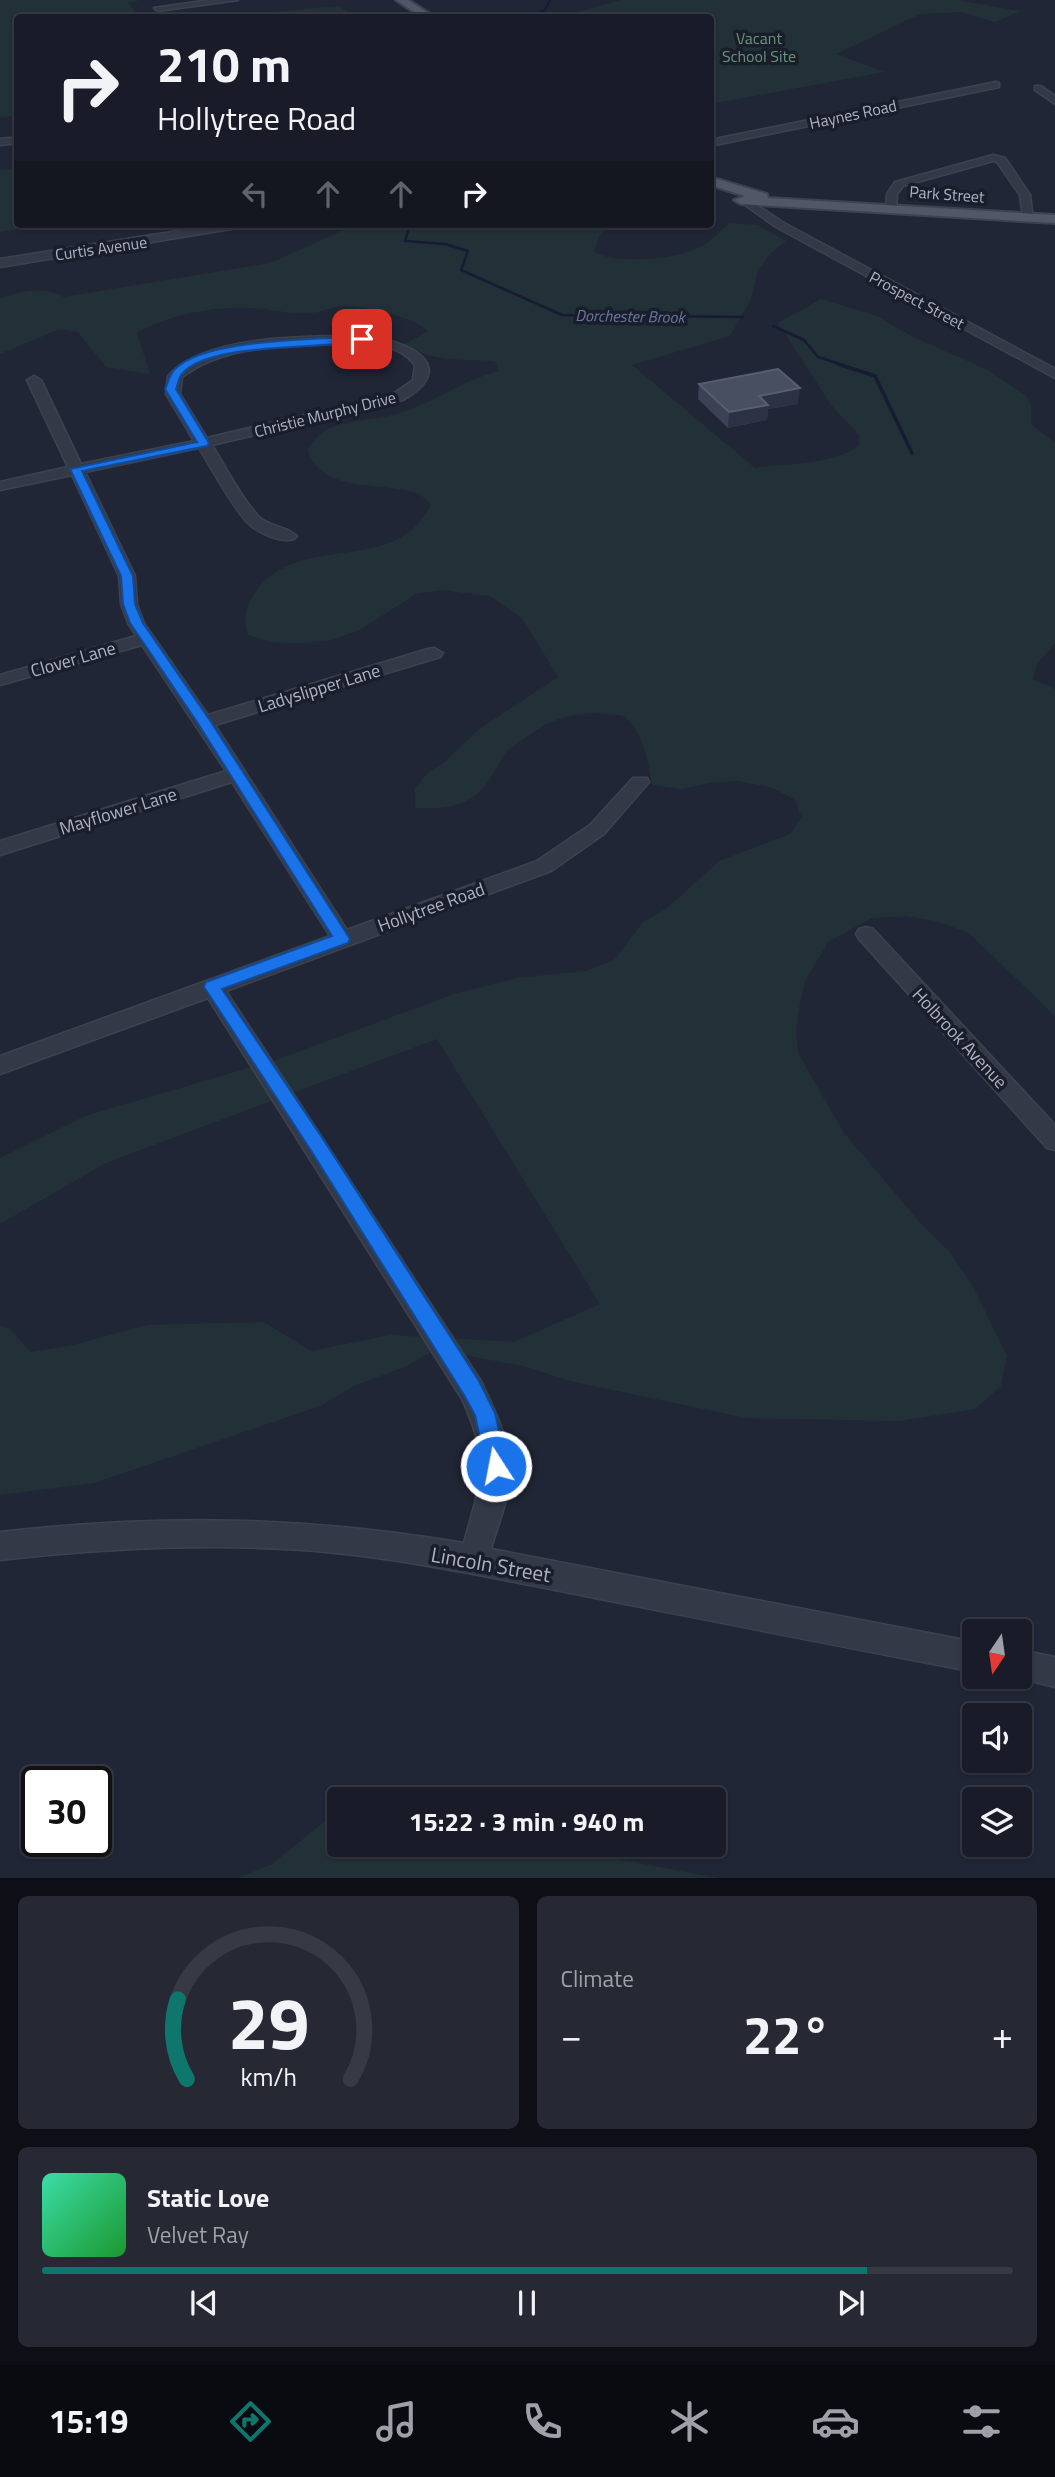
<!DOCTYPE html>
<html lang="en">
<head>
<meta charset="utf-8">
<style>
  body { margin:0; font-family:"Titillium Web",sans-serif; background:#262934; color:#f1f3f6; height:100vh; display:flex; flex-direction:column; font-size:26px; white-space:nowrap }
  * { box-sizing:border-box; margin:0 }
  p { font-size:23px; color:#9fa1a8 }
  .icon { flex:none; width:38px; height:38px; fill:none; stroke:currentColor; stroke-width:2; stroke-linecap:round; stroke-linejoin:round }
  .map { position:relative; height:1878px; overflow:hidden }
  .drawer { display:flex; flex-direction:column; gap:18px; padding:18px; background:#0e0f16; flex:1 }
  .drawer>* { flex:none }
  .top-card { position:absolute; left:14px; top:14px; width:700px; height:214px; border-radius:7px; box-shadow:0 2px 5px #0004,0 0 0 2px #373a45; background:#191c28; color:#f1f3f6; overflow:hidden }
  .needle { width:46px; rotate:193deg }
  .controls { position:absolute; left:962px; top:1619px; display:grid; gap:14px }
  .controls a { display:grid; place-items:center; width:70px; height:70px; border-radius:7px; background:#191c28; box-shadow:0 2px 5px #0004,0 0 0 2px #373a45; font-size:35px }
  .speed { position:absolute; left:21px; top:1766px; display:flex; gap:14px; font-size:35px; font-weight:700; text-align:center }
  .speed>* { display:grid; place-content:center; width:91px; height:91px; border-radius:50%; background:#191c28; box-shadow:0 2px 5px #0004,0 0 0 2px #373a45; line-height:1 }
  .speed .limit { border:4px solid #111; border-radius:10px; background:#fff; color:#111 }
  .pin { position:absolute; display:grid; place-items:center; width:60px; height:60px; color:#fff; margin:-30px; border-radius:14px; box-shadow:0 4px 10px #0006 }
  .me { position:absolute; width:77px; margin:-38px; rotate:349deg; stroke-linejoin:round; filter:drop-shadow(0 0 5px #0008) }
  .turn { display:flex; align-items:center; gap:24px; height:147px; padding:0 28px; font-size:32px }
  .turn .icon { width:91px; height:91px; stroke-width:2.5 }
  .turn b { display:block; font-size:49px; line-height:60px }
  .lanes { display:flex; align-items:center; height:66px; padding:0 28px; background:#0003; justify-content:center; gap:35px; direction:ltr }
  .lanes .off { opacity:.35 }
  .big { font-size:52px; font-weight:700; line-height:1.1 }
  .drawer .tile { flex:1; display:flex; flex-direction:column; justify-content:center; gap:10px; min-width:0; padding:0 24px; border-radius:10px; background:#262934 }
  .drawer .dial { align-items:center; gap:0 }
  .dial svg { height:182px; overflow:visible; fill:none; stroke:#373a45; stroke-width:7; stroke-linecap:round; text-anchor:middle }
  .dial text { fill:#f1f3f6; stroke:none }
  .song { display:flex; align-items:center; gap:21px }
  .cover { width:84px; height:84px; border-radius:10px; background:linear-gradient(135deg,hsl(160 70% 55%),hsl(130 70% 35%)) }
  .played { height:7px; border-radius:4px; background:linear-gradient(90deg,#0f766e 85%,#373a45 85%) }
  .keys { display:flex; justify-content:space-around; direction:ltr }
  .heat { display:flex; justify-content:space-between; align-items:center; font-size:38px; direction:ltr }
  .drawer .tiles { flex:1; display:grid; gap:18px; grid-template-columns:1fr 1fr }
  .tile:last-child { grid-column:span 2 }
  .trip { position:absolute; left:327px; top:1787px; width:399px; height:70px; border-radius:7px; background:#191c28; box-shadow:0 2px 5px #0004,0 0 0 2px #373a45; font-weight:700; line-height:70px; text-align:center }
  .tab-bar { display:flex; height:112px; justify-content:space-around; align-items:center; background:#0a0b10; color:#9fa1a8 }
  .tab-bar .icon { width:49px; height:49px }
  .tab-bar .current { color:#0f766e }
  .tab-bar b { font-size:32px; color:#f1f3f6 }
  .map>svg:first-child { display:block }
  .green { fill:#223137 }
  .lines { fill:none; stroke-linecap:round; stroke-linejoin:round }
  .stream-far1 { stroke:#151c33; stroke-width:2.5 }
  .stream { stroke:#151c33; stroke-width:3.5 }
  .minor-casing { stroke:#3d4250; stroke-width:3 }
  .major-casing { stroke:#3d4250; stroke-width:4 }
  .minor { fill:#343947; fill-rule:evenodd }
  .major { fill:#525767; fill-rule:evenodd }
  .wall { fill:#3c4255 }
  .shaded-wall { fill:#2c3244 }
  .building { fill:#484f61; stroke:#585e70; stroke-width:2 }
  .route { fill:#1a73e8; stroke:#114b97; stroke-width:2 }
  .labels { text-anchor:middle; dominant-baseline:central; stroke-width:7; stroke-linejoin:round; paint-order:stroke }
  .far-park-label { font-size:16px; fill:#679378; stroke:#1a1e2b }
  .far-street-label { font-size:16px; fill:#aeb3c3; stroke:#1a1e2b }
  .far-water-label { font-size:16px; font-style:italic; fill:#6878a2; stroke:#1a1e2b }
  .street-label { font-size:18px; fill:#aeb3c3; stroke:#1a1e2b }
  .near-street-label { font-size:21px; fill:#aeb3c3; stroke:#1a1e2b }
</style>
</head>
<body>
<div class="map">
<svg width="1055" height="1879" viewBox="0 0 1055 1879">
  <rect width="100%" height="100%" fill="#212636"/>
  <!-- green -->
  <g class="green">
    <polygon points="0,0 140,0 128,3 139,17 18,18 17,115 0,117"/>
    <polygon points="621,0 956,0 1020,11 995,22 961,12 920,14 836,54 884,72 716,103 711,100 710,18 561,17"/>
    <polygon points="339,6 354,17 221,17"/>
    <polygon points="17,168 18,224 48,224 0,232 0,170"/>
    <path d="M 730,223 L 758,225 L 786,241 L 772,252 L 758,270 L 750,301 L 730,336 L 632,365 L 755,468 C 786,463 836,465 859,445 L 859,435 L 831,405 L 778,323 L 821,299 L 877,316 L 911,336 L 988,370 L 1026,396 L 1031,405 L 1031,424 L 1055,443 L 1055,643 L 1037,664 L 1033,679 L 1055,689 L 1055,1016 L 969,933 L 936,921 L 906,916 L 872,918 L 828,942 L 805,981 L 800,1003 L 796,1030 L 798,1053 L 844,1133 L 923,1226 L 948,1250 L 973,1286 L 1007,1356 L 1001,1386 L 975,1409 L 899,1421 L 746,1418 L 570,1381 L 524,1366 L 436,1350 L 402,1368 L 356,1385 L 320,1406 L 94,1483 L 0,1495 L 0,1325 L 10,1329 L 31,1352 L 69,1346 L 148,1325 L 264,1322 L 311,1351 L 390,1335 L 514,1342 L 600,1304 L 437,1039 L 106,1163 L 0,1224 L 0,1158 L 85,1116 L 279,1059 L 454,994 L 517,978 L 586,971 L 614,960 L 643,922 L 666,909 L 719,861 L 790,834 L 802,817 L 794,799 L 770,787 L 738,781 L 709,783 L 682,789 L 652,785 C 647,755 645,740 625,716 C 589,710 559,713 529,735 C 522,740 513,745 507,751 C 499,761 495,773 487,783 C 468,808 443,809 415,808 L 415,788 L 428,773 L 446,761 L 478,730 L 558,677 L 522,618 L 490,596 L 440,590 L 416,594 L 360,630 L 331,640 L 302,643 L 271,642 L 248,635 C 243,615 245,606 257,590 C 287,548 350,559 392,542 C 410,534 423,521 431,505 C 428,502 423,496 419,494 C 383,480 323,496 307,449 C 313,442 318,435 326,430 C 350,418 376,421 400,413 C 435,402 463,380 499,371 L 495,361 C 462,359 434,363 405,344 L 428,331 C 415,317 361,305 342,306 C 331,307 321,312 311,313 C 291,315 271,309 252,308 C 214,306 170,314 137,333 L 150,374 L 106,367 L 78,332 L 60,329 L 0,354 L 0,299 C 19,291 44,285 63,297 L 270,263 L 338,233 L 351,224 L 612,224 L 599,236 L 594,252 C 618,265 681,260 705,244 C 714,239 721,230 730,223 Z"/>
    <polygon points="339,1810 340,1844 542,1845 718,1878 238,1878 272,1864"/>
  </g>
  <g class="lines">
    <!-- stream-far1 -->
    <g class="stream-far1">
      <polyline points="528,18 545,10 550,0"/>
      <polyline points="410,224 405,241 445,244 468,251 461,270 562,315 743,317"/>
      <polyline points="773,326 804,340 818,357 843,365"/>
    </g>
    <!-- stream -->
    <polyline class="stream" points="838,364 875,376 912,453"/>
    <!-- minor casing -->
    <g class="minor-casing">
      <g id="minor">
        <polygon points="210,0 238,0 158,11 154,8"/>
        <polygon points="996,82 999,83 999,87 710,146 710,140"/>
        <polygon points="1035,86 1041,86 1055,96 1055,104 1035,90"/>
        <polygon points="18,137 18,143 0,145 0,139"/>
        <polygon points="993,155 1005,158 1030,195 1033,219 1023,217 1020,195 997,162 993,161 903,186 897,194 896,210 886,208 887,194 895,182"/>
        <polygon points="749,200 784,223 1055,369 1055,378 776,227 745,205 743,203"/>
        <polygon points="222,224 249,224 243,227 0,267 0,259"/>
        <path d="M 365,336 C 405,340 463,365 403,400 L 212,445 C 226,468 240,496 258,516 C 268,527 287,526 297,536 L 294,539 C 281,543 258,533 248,523 C 234,510 211,467 199,448 L 85,472 L 135,576 L 137,604 L 144,623 L 208,715 L 428,649 L 434,648 L 443,653 L 440,657 L 215,725 L 347,930 L 537,861 L 590,825 L 633,778 L 647,778 L 649,782 L 604,834 L 551,871 L 226,991 L 481,1381 C 496,1413 515,1449 509,1485 C 506,1507 497,1527 491,1549 L 975,1642 L 975,1672 C 848,1648 721,1623 595,1598 C 498,1579 400,1557 302,1550 C 201,1543 100,1549 0,1560 L 0,1532 C 162,1514 303,1516 464,1543 C 481,1479 492,1465 462,1399 L 208,998 L 0,1074 L 0,1056 L 330,936 L 232,782 L 0,855 L 0,841 L 226,771 L 142,645 L 0,685 L 0,675 L 136,636 L 128,623 L 121,604 L 119,576 L 72,475 L 0,490 L 0,482 L 68,467 L 27,380 L 34,376 L 41,380 L 81,464 L 194,441 L 166,394 L 168,376 C 205,334 312,336 365,336 ZM 335,344 C 361,344 397,340 415,365 L 413,380 L 393,394 L 207,438 L 180,394 L 182,377 C 224,345 284,346 335,344 Z"/>
        <polygon points="866,927 873,929 1055,1125 1055,1150 1047,1148 859,939 856,934 859,929"/>
        <polygon points="1020,1650 1055,1657 1055,1687 1011,1676 1020,1676"/>
      </g>
    </g>
    <!-- major casing -->
    <g class="major-casing">
      <g id="major">
        <polygon points="396,0 408,0 436,18 423,18"/>
        <polygon points="710,177 767,194 768,198 1055,215 1055,223 741,204 734,200 745,196 710,185"/>
      </g>
    </g>
    <!-- minor -->
    <use href="#minor" class="minor"/>
    <!-- major -->
    <use href="#major" class="major"/>
  </g>
  <!-- wall -->
  <polygon class="wall" points="699,384 798,404 768,409 767,420 728,428 698,399"/>
  <!-- shaded-wall -->
  <polygon class="shaded-wall" points="800,388 798,404 768,409 767,420 728,428 729,412 759,396"/>
  <!-- building -->
  <polygon class="building" points="778,369 800,388 759,396 768,405 729,412 699,384"/>
  <!-- route -->
  <path class="route" d="M 362,336 L 366,337 L 366,341 C 325,349 206,342 182,374 C 179,377 178,384 176,389 L 209,443 L 207,446 L 82,471 L 133,576 L 135,604 L 143,623 L 211,722 L 350,939 L 348,943 L 222,989 L 323,1139 L 479,1381 L 495,1413 L 507,1466 L 504,1473 L 496,1476 L 489,1473 L 486,1466 L 475,1415 L 464,1395 L 310,1149 L 204,987 L 206,982 L 332,936 L 197,722 L 130,623 L 123,604 L 121,576 L 70,469 L 197,442 L 165,389 C 168,383 170,373 175,369 C 205,338 318,340 362,336 Z"/>
  <g class="labels">
    <!-- far-park labels -->
    <g class="far-park-label">
      <text x="759" y="38">Vacant<tspan x="759" dy="18">School Site</tspan></text>
    </g>
    <!-- far-street labels -->
    <g class="far-street-label">
      <text transform="translate(853 114) rotate(-12)">Haynes Road</text>
      <text transform="translate(947 194) rotate(4)">Park Street</text>
      <text transform="translate(101 248) rotate(-8)">Curtis Avenue</text>
      <text transform="translate(917 300) rotate(28)">Prospect Street</text>
      <text transform="translate(325 414) rotate(-14)">Christie Murphy Drive</text>
    </g>
    <!-- far-water labels -->
    <g class="far-water-label">
      <text transform="translate(630 316) rotate(1)">Dorchester Brook</text>
    </g>
    <!-- street labels -->
    <g class="street-label">
      <text transform="translate(73 659) rotate(-16)">Clover Lane</text>
      <text transform="translate(319 688) rotate(-17)">Ladyslipper Lane</text>
      <text transform="translate(118 811) rotate(-17)">Mayflower Lane</text>
      <text transform="translate(431 907) rotate(-20)">Hollytree Road</text>
      <text transform="translate(960 1038) rotate(47)">Holbrook Avenue</text>
    </g>
    <!-- near-street labels -->
    <g class="near-street-label">
      <text transform="translate(491 1564) rotate(10)">Lincoln Street</text>
    </g>
  </g>
</svg>
<div class="controls">
<a><svg class="needle" viewBox="-14 -14 28 28"><path d="M0-13l5 13h-10z" fill="#e53935"/><path d="M0 13l5-13h-10z" fill="#9fa1a8"/></svg></a>
<a><svg class="icon" aria-label="sound" viewBox="0 0 24 24"><path d="M4 9h4l5-4v14l-5-4H4zM17 9q2 3 0 6"/></svg></a>
<a><svg class="icon" aria-label="layers" viewBox="0 0 24 24"><path d="M12 4l9 5-9 5-9-5zM3 14l9 5 9-5"/></svg></a>
</div>
<div class="speed"><div class="limit">30</div></div>
<div class="pin" style="left:362px;top:339px;background:#d93025"><svg class="icon" aria-label="arrive" viewBox="0 0 24 24"><path d="M6 21V4h12l-3 4 3 4H6"/></svg></div>
<svg class="me" style="left:496px;top:1466px" viewBox="-20 -20 40 40"><circle r="17" fill="#1a73e8" stroke="#fff" stroke-width="3"/><path d="M0-11L8 9 0 5-8 9z" fill="#fff"/></svg>
<div class="trip">15:22 · 3 min · 940 m</div>
<div class="top-card">
<div class="turn"><svg class="icon" aria-label="right" viewBox="0 0 24 24"><path d="M7 20v-9h11M14 6l5 5-5 5"/></svg><div><b>210 m</b>Hollytree Road</div></div>
<div class="lanes"><svg class="icon off" aria-label="left" viewBox="0 0 24 24"><path d="M17 20v-9H6M10 6l-5 5 5 5"/></svg><svg class="icon off" aria-label="ahead" viewBox="0 0 24 24"><path d="M12 20V5M6 11l6-6 6 6"/></svg><svg class="icon off" aria-label="ahead" viewBox="0 0 24 24"><path d="M12 20V5M6 11l6-6 6 6"/></svg><svg class="icon" aria-label="right" viewBox="0 0 24 24"><path d="M7 20v-9h11M14 6l5 5-5 5"/></svg></div>
</div>
</div>
<section class="drawer">
<div class="tiles">
<div class="tile dial"><svg viewBox="0 0 100 80">
<path d="M14 69A42 42 0 1 1 86 69"/>
<path d="M14 69A42 42 0 0 1 10 34" stroke="#0f766e"/>
<text x="50" y="56" font-size="32" font-weight="700">29</text>
<text x="50" y="72" font-size="11">km/h</text>
</svg></div>
<div class="tile"><p>Climate</p>
<div class="heat"><a>−</a><b class="big">22°</b><a>+</a></div>
</div>
<div class="tile">
<div class="song"><i class="cover"></i><div><b>Static Love</b><p>Velvet Ray</p></div></div>
<div class="played"></div>
<div class="keys"><svg class="icon" aria-label="previous" viewBox="0 0 24 24"><path d="M18 5L8 12l10 7zM5 5v14"/></svg><svg class="icon" aria-label="pause" viewBox="0 0 24 24"><path d="M8 5v14M16 5v14"/></svg><svg class="icon" aria-label="next" viewBox="0 0 24 24"><path d="M6 5l10 7-10 7zM19 5v14"/></svg></div>
</div>
</div>
</section>
<nav class="tab-bar">
<b>15:19</b>
<svg class="icon current" aria-label="directions" viewBox="0 0 24 24"><path d="M12 3l9 9-9 9-9-9zM9 14v-3h6M13 9l2 2-2 2"/></svg>
<svg class="icon" aria-label="music" viewBox="0 0 24 24"><path d="M9 18V5l10-2v13"/><circle cx="6" cy="18" r="3"/><circle cx="16" cy="16" r="3"/></svg>
<svg class="icon" aria-label="phone" viewBox="0 0 24 24"><path d="M5 4h4l2 5-3 2q2 4 5 5l2-3 5 2v4C11 20 4 13 5 4z"/></svg>
<svg class="icon" aria-label="climate" viewBox="0 0 24 24"><path d="M12 3v18M4 7l16 10M4 17L20 7"/></svg>
<svg class="icon" aria-label="car" viewBox="0 0 24 24"><path d="M5 17H2v-5l4-1 3-4h7l3 4 3 1v5h-3M9 17h6M6 11h13"/><circle cx="7" cy="17" r="2"/><circle cx="17" cy="17" r="2"/></svg>
<svg class="icon" aria-label="filters" viewBox="0 0 24 24"><path d="M4 7h16M4 17h16"/><circle cx="9" cy="7" r="2"/><circle cx="15" cy="17" r="2"/></svg>
</nav>
</body>
</html>
